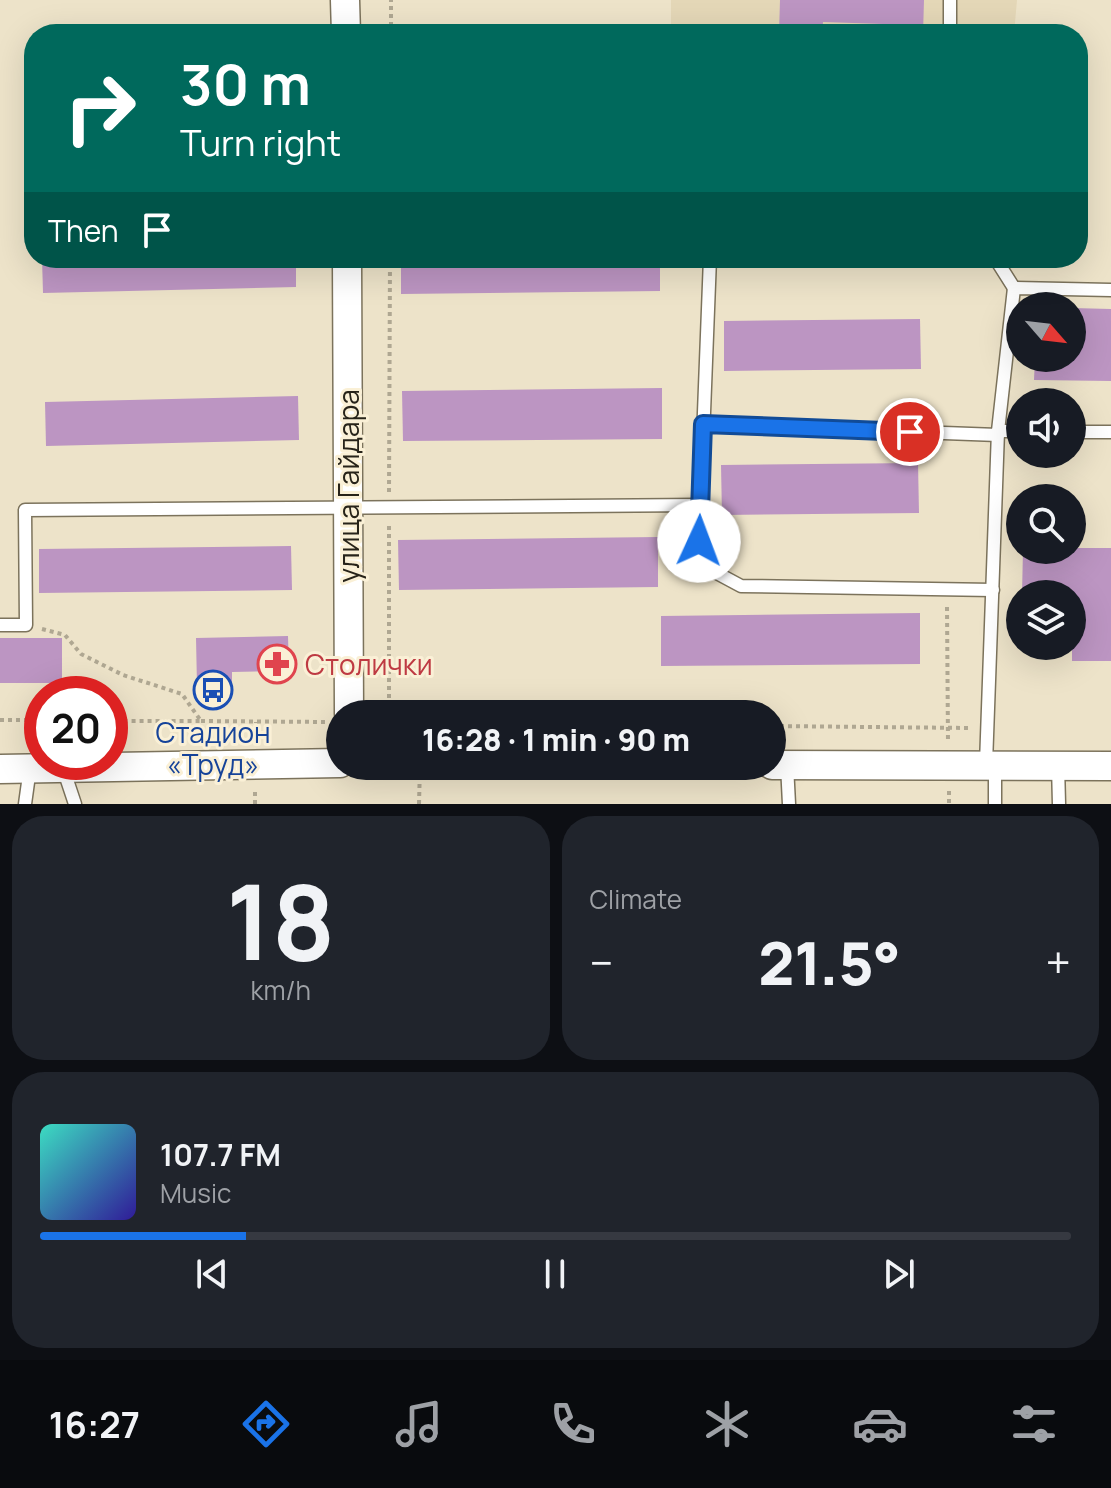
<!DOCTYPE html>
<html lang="en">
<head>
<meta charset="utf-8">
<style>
  body { margin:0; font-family:Manrope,sans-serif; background:#20242c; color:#f1f3f6; height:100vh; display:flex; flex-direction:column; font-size:30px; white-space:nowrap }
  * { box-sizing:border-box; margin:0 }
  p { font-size:26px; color:#9ea1a6 }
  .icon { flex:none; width:44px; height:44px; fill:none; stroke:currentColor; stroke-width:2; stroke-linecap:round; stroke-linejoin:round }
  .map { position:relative; height:804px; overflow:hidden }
  .details { display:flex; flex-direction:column; gap:12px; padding:12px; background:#0d0f14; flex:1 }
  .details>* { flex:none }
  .top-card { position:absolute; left:24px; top:24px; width:1064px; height:244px; border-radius:32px; box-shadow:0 8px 32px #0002; background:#00695c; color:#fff; overflow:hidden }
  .needle { width:52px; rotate:118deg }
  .buttons { position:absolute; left:1006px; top:292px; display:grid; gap:16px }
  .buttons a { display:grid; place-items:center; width:80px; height:80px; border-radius:50%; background:#171b24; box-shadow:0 8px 32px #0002; font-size:40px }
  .speed { position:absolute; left:24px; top:676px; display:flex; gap:16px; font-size:40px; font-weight:700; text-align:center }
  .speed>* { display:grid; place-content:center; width:104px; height:104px; border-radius:50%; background:#171b24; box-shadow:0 8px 32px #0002; line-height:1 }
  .speed .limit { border:12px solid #d22; background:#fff; color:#111 }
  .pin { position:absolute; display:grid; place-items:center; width:68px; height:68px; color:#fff; margin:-34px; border:4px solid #fff; border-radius:50%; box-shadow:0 2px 8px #0007 }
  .me { position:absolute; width:88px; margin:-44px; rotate:2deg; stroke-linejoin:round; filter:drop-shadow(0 0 6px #0008) }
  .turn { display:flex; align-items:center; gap:28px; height:168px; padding:0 24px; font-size:36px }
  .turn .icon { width:104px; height:104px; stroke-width:2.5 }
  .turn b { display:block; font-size:56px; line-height:68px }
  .then { display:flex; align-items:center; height:76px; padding:0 24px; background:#0003; gap:16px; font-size:30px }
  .big { font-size:60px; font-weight:800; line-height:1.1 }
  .details .tile { flex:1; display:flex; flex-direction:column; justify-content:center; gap:12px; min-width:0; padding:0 28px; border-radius:32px; background:#20242c }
  .details .dial { align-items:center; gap:0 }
  .dial b { font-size:104px; line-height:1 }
  .song { display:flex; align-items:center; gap:24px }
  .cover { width:96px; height:96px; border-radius:12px; background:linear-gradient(135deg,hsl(170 70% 55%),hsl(250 70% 35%)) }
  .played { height:8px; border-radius:4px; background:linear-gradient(90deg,#1a73e8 20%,#363941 20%) }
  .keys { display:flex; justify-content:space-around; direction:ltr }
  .heat { display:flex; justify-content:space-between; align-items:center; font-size:44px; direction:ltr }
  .details .tiles { flex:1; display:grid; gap:12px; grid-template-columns:1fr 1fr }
  .tile:last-child { grid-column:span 2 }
  .trip { position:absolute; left:326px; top:700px; width:460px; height:80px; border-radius:40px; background:#171b24; box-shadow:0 8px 32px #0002; font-weight:800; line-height:80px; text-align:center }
  .dock { display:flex; height:128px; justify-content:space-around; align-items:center; background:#090b0e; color:#9ea1a6 }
  .dock .icon { width:56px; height:56px }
  .dock .selected { color:#1a73e8 }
  .dock b { font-size:36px; color:#f1f3f6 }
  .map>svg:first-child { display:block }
  .built { fill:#e4d7b7 }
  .building { fill:#bc95c2 }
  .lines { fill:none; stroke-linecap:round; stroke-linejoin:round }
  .service-casing { stroke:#7c735c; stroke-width:15 }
  .tertiary-casing { stroke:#7c735c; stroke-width:31 }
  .path { stroke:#afa792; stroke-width:4; stroke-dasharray:4 4; stroke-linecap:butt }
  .service { stroke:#fff; stroke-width:12 }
  .tertiary { stroke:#fff; stroke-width:28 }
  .route-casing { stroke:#114b97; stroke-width:20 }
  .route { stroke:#1a73e8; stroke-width:14 }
  .labels { text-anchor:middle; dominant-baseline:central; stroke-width:6; stroke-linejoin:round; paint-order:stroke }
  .street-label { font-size:28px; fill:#272319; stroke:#faf0d6 }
  .health-label { font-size:28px; fill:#be3a42; stroke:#faf0d6; text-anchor:start }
  .transit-label { font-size:28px; fill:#164399; stroke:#faf0d6 }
</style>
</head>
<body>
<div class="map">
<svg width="1111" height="804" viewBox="0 0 1111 804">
  <rect width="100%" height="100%" fill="#ede3c9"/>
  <!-- built -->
  <polygon class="built" points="671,0 1017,0 1014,34 671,34"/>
  <!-- building -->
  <g class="building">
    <polygon points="780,0 924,0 923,34 882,34 883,24 823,22 822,34 779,34"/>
    <polygon points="42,258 296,258 296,287 43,293"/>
    <polygon points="401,258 660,258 660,291 401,294"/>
    <polygon points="1072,308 1111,309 1111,381 1034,380 1035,358 1072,358"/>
    <polygon points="920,319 921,369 724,371 724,321"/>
    <polygon points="662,388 662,439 403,441 402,391"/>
    <polygon points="298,396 299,440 46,446 45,402"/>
    <polygon points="918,463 919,513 722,515 721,465"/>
    <polygon points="658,537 658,587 399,590 398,540"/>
    <polygon points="291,546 292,590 39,593 39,549"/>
    <polygon points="1072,548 1111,548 1111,661 1072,661 1072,594 1022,594 1023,550 1072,550"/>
    <polygon points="920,613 920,664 661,666 661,616"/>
    <polygon points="288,636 289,671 232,672 232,685 197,686 196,638"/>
    <rect x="0" y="638" width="62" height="45"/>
  </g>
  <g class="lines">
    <!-- service casing -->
    <g class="service-casing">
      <g id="service">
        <polyline points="950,34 950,0"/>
        <polyline points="710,258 699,541 713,571 741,586 993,590"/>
        <polyline points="995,258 1014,288"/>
        <polyline points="703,424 998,435"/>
        <polyline points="998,431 1014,288 1111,290"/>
        <polyline points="1072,432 1111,432"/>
        <polyline points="0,625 26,625 25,510 700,505"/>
        <polyline points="986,764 998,431 1020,431"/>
        <polyline points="787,765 789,804"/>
        <polyline points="1058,765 1059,804"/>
        <polyline points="63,768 75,804"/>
        <polyline points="25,804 30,768"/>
        <polyline points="995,804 995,764"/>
      </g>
    </g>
    <!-- tertiary casing -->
    <g class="tertiary-casing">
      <g id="tertiary">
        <polyline points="345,0 346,34"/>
        <polyline points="347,258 349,714"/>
        <polyline points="772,765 1111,766"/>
        <polyline points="0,769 340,763"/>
      </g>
    </g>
    <!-- path -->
    <g class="path">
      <polyline points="391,34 391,0"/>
      <polyline points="389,492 390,258"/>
      <polyline points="947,607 948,743"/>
      <polyline points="42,629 65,635 81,654 123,675 182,694 201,721 110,721"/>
      <polyline points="389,714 389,524"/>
      <polyline points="0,720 42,720"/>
      <polyline points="201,721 326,722"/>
      <polyline points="772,726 969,728"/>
      <polyline points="256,739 256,722"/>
      <polyline points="949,791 949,804"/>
      <polyline points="255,804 255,788"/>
      <polyline points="419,804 420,766"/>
    </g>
    <!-- service -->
    <use href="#service" class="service"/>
    <!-- tertiary -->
    <use href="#tertiary" class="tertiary"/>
  </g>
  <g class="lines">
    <!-- route casing -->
    <g class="route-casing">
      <polyline id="route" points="699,541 703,424 910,432"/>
    </g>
    <!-- route -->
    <use href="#route" class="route"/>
  </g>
  <!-- icons -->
  <defs>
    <g id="pharmacy-ring" transform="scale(2)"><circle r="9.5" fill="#faf0d6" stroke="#e0444e" stroke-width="1.5"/><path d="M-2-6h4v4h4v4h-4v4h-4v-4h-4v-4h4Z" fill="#e0444e"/></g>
    <g id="bus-ring" transform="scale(2)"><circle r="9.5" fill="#faf0d6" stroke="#1a4fb4" stroke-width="1.5"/><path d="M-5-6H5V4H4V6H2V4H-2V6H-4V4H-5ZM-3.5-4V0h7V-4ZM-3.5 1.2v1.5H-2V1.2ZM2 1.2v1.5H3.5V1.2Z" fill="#1a4fb4"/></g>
  </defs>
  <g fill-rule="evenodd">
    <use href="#pharmacy-ring" x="277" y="664"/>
    <use href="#bus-ring" x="213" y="690"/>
  </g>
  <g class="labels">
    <!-- street labels -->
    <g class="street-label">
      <text transform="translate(348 486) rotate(-90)">улица Гайдара</text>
    </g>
    <!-- health labels -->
    <g class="health-label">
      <text x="305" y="664">Столички</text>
    </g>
    <!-- transit labels -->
    <g class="transit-label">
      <text x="213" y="732">Стадион<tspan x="213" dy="32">«Труд»</tspan></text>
    </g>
  </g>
</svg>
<div class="buttons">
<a><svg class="needle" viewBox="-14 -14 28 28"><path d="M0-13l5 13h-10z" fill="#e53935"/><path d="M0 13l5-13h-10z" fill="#9ea1a6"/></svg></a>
<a><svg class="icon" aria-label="sound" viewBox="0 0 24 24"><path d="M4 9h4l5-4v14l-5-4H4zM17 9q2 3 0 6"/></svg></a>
<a><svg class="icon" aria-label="search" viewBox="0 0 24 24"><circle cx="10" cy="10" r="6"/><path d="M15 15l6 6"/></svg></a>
<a><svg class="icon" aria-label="layers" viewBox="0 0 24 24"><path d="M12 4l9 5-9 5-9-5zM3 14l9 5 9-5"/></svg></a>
</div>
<div class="speed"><div class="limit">20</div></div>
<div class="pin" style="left:910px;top:432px;background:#d93025"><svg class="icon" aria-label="arrive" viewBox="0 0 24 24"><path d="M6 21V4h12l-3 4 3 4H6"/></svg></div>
<svg class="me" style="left:699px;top:541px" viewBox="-20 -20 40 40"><circle r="19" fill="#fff"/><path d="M0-13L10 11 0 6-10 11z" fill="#1a73e8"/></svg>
<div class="trip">16:28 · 1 min · 90 m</div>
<div class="top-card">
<div class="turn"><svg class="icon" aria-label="right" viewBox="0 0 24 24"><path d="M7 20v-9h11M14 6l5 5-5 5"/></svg><div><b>30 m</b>Turn right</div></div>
<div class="then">Then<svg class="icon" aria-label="arrive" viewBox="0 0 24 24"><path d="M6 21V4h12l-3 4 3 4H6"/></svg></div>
</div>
</div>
<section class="details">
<div class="tiles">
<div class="tile dial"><b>18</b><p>km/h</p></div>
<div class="tile"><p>Climate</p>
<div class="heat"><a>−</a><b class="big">21.5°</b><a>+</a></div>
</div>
<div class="tile">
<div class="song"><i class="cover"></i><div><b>107.7 FM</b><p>Music</p></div></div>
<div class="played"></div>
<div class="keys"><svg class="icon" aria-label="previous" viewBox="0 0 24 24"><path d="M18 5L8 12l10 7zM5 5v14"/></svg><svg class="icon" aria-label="pause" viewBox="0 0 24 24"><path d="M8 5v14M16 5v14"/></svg><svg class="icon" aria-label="next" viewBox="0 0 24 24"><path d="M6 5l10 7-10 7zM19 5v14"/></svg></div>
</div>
</div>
</section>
<nav class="dock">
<b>16:27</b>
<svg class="icon selected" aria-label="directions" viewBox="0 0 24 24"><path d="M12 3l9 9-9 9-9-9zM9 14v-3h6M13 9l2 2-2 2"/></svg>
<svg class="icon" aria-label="music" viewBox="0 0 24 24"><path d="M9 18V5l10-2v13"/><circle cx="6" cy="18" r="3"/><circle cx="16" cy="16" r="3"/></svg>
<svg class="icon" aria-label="phone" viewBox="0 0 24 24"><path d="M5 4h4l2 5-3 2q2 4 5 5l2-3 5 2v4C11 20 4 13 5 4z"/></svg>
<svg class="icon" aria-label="climate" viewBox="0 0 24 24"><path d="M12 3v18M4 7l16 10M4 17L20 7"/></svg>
<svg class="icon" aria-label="car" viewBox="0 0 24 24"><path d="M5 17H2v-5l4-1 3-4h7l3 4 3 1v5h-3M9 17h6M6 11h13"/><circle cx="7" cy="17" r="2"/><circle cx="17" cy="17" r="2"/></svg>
<svg class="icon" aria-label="filters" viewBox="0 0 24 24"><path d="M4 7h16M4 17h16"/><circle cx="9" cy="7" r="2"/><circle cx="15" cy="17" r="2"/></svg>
</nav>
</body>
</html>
